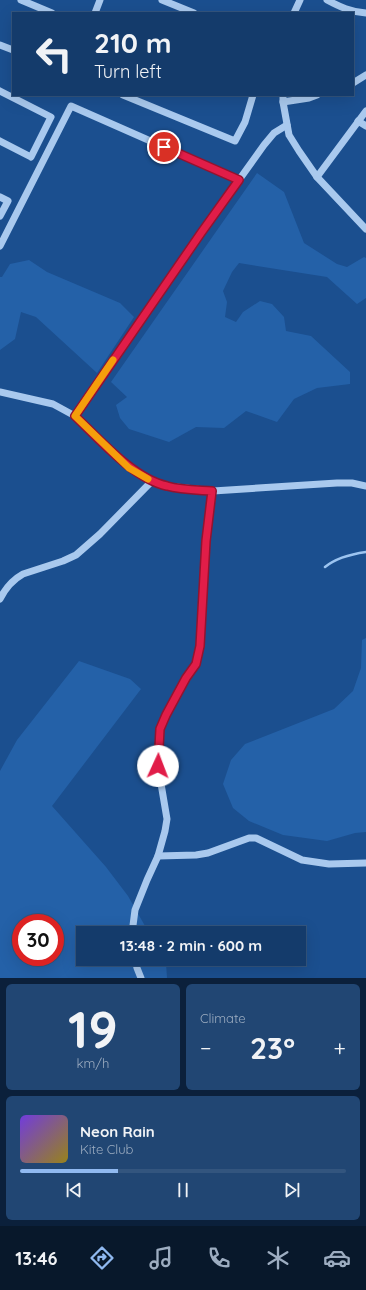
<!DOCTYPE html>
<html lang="en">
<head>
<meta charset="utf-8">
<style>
  body { margin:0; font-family:Quicksand,sans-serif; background:#214673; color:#f1f3f6; height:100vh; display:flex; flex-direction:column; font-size:15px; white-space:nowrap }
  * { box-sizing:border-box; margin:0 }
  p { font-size:13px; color:#9dadc1 }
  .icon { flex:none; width:22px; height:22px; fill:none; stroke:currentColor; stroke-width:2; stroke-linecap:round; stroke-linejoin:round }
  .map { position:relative; height:978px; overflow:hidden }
  .panel { display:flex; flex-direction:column; gap:6px; padding:6px; background:#0b203b; flex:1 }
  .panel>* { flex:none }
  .guide { position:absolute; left:12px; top:12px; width:342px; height:84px; border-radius:0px; box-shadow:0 4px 16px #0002,0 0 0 1px #33557e; background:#143b6b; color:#f1f3f6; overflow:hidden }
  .speed { position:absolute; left:12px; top:914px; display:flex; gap:8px; font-size:20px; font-weight:700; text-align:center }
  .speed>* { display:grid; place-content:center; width:52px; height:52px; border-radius:50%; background:#143b6b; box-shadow:0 4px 16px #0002,0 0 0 1px #33557e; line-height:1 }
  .speed .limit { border:6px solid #d22; background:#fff; color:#111 }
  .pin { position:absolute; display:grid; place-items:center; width:34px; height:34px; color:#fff; margin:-17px; border:2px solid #fff; border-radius:50%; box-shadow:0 1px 4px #0007 }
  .me { position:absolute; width:44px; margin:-22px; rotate:2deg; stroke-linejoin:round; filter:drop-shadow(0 0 3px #0008) }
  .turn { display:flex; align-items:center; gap:14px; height:84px; padding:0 16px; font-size:18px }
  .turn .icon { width:52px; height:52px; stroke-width:2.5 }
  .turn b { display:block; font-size:28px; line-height:34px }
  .big { font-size:30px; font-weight:700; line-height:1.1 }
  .panel .card { flex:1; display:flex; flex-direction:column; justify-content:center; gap:6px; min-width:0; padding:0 14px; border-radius:6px; background:#214673 }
  .panel .dial { align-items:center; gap:0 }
  .dial b { font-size:52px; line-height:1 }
  .song { display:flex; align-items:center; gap:12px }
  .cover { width:48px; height:48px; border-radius:6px; background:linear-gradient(135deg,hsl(260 70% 55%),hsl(50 70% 35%)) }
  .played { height:4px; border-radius:2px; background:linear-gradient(90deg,#90b9f0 30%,#33557e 30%) }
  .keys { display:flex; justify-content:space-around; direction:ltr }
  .heat { display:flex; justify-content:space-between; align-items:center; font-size:22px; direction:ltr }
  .panel .tiles { flex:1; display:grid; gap:6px; grid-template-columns:1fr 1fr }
  .card:last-child { grid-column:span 2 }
  .trip { position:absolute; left:76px; top:926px; width:230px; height:40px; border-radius:0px; background:#143b6b; box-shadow:0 4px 16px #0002,0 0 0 1px #33557e; font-weight:700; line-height:40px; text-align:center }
  .menu { display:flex; height:64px; justify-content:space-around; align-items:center; background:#08182b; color:#9dadc1 }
  .menu .icon { width:28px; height:28px }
  .menu .on { color:#90b9f0 }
  .menu b { font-size:18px; color:#f1f3f6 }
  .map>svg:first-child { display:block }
  .green { fill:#2461a8; fill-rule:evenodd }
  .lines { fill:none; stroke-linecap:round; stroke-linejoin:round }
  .stream { stroke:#9cc4f0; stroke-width:2.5 }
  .minor { stroke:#a9c9ee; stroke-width:7 }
  .route-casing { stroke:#92132f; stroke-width:10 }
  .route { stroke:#e11d48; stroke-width:7 }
  .slow { stroke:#f59e0b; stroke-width:7 }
</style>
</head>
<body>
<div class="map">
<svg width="366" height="978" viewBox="0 0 366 978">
  <rect width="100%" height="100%" fill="#1b4f8f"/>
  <!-- green -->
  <g class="green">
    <polygon points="257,173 284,192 304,243 337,264 347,267 364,257 366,258 366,298 357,304 327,277 239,263 232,272 223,291 227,302 225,317 236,322 243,312 260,301 272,304 284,317 286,331 311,336 350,372 350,384 317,388 294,399 277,422 246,411 224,428 196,427 169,442 129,429 120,418 116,405 127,397 111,382"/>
    <polygon points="29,260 47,272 120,303 134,317 97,373 36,317 21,312 15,339 0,350 0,277 2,277 10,264"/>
    <polygon points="366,638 366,832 355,833 327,841 283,835 249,821 233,808 223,784 231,760 245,744 334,709 353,691 361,668 362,640"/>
    <path d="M 79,661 L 130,679 L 141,689 L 52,806 L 106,867 L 128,896 L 149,933 L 83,933 L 83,959 L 164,959 L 166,963 L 167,978 L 0,978 L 0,771 L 17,740 ZM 21,923 L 55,923 L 55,957 L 21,957 Z"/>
  </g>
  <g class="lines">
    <!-- stream -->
    <path class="stream" d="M 325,567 C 336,558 352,554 366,552"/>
    <!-- minor -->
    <g class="minor">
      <polyline points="21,0 52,13"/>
      <polyline points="162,0 194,13"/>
      <path d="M 327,0 C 340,7 351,12 366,13"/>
      <polyline points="95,13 100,0"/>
      <polyline points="294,13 300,0"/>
      <polyline points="0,45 13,50"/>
      <polyline points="353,83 366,75"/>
      <polyline points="0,91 51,117 31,157 0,141"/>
      <polyline points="123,95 235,141 245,122 253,95"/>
      <polyline points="283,95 283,102 289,135 299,151 317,177 366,229"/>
      <polyline points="283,102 309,98 317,95"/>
      <polyline points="358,121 366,126"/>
      <polyline points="317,177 366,111"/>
      <polyline points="0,197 8,201 0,216"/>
      <polyline points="0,246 71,106 239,180"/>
      <polyline points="0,392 53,404 75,416 129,468 152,481 167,486 213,491 337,483 352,483 366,486"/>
      <polyline points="75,416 201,233 264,145 274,133 287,125"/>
      <path d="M 0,599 C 5,589 14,579 23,574 L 63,561 L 76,555 L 100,534 L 152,481"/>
      <polyline points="158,856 196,855 208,853 249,838 256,838 302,860 329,864 366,863"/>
      <polyline points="132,933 135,910 147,880 158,856 165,831 167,819 158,766 160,729 166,715 186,678 196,664 200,645 206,541 213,491"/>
      <polyline points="135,959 137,968 141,978"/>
    </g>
  </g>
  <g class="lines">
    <!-- route casing -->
    <g class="route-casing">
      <path id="route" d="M 158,766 L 160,729 L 166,715 L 186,678 L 196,664 L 200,646 L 206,541 L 212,491 C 198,490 181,490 167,486 C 134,479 99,439 75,416 L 201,233 L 239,180 L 164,147"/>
    </g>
    <!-- route -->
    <use href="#route" class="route"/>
    <!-- slow -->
    <polyline class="slow" points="113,360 75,416 129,468 148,479"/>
  </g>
</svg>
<div class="speed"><div class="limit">30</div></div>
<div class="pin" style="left:164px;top:147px;background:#d93025"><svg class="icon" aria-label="arrive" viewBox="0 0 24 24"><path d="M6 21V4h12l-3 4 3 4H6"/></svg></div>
<svg class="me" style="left:158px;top:766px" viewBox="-20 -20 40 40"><circle r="19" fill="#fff"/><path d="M0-13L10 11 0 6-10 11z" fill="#e11d48"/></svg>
<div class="trip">13:48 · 2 min · 600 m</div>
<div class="guide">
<div class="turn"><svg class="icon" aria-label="left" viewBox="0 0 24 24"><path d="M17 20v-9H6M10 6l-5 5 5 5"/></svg><div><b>210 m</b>Turn left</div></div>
</div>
</div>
<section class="panel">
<div class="tiles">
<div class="card dial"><b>19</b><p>km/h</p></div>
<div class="card"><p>Climate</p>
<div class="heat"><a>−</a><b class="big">23°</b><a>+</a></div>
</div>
<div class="card">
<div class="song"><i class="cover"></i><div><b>Neon Rain</b><p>Kite Club</p></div></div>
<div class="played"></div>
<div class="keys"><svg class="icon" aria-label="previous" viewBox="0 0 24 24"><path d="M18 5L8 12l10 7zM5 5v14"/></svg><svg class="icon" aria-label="pause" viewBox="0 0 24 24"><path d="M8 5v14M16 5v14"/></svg><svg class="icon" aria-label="next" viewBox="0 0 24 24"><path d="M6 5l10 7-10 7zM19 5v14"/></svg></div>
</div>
</div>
</section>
<nav class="menu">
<b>13:46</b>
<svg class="icon on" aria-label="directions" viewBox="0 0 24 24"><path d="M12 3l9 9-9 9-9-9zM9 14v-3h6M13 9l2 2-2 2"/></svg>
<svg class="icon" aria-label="music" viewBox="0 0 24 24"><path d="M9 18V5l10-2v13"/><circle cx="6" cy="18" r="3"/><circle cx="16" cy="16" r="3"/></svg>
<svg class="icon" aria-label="phone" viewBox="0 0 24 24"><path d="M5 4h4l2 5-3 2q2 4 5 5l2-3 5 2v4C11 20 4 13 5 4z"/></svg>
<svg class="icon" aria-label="climate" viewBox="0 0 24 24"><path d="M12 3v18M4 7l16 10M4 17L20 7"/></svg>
<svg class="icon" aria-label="car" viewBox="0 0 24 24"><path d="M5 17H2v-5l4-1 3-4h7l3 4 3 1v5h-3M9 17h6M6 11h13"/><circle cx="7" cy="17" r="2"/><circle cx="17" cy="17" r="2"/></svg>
</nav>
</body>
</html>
